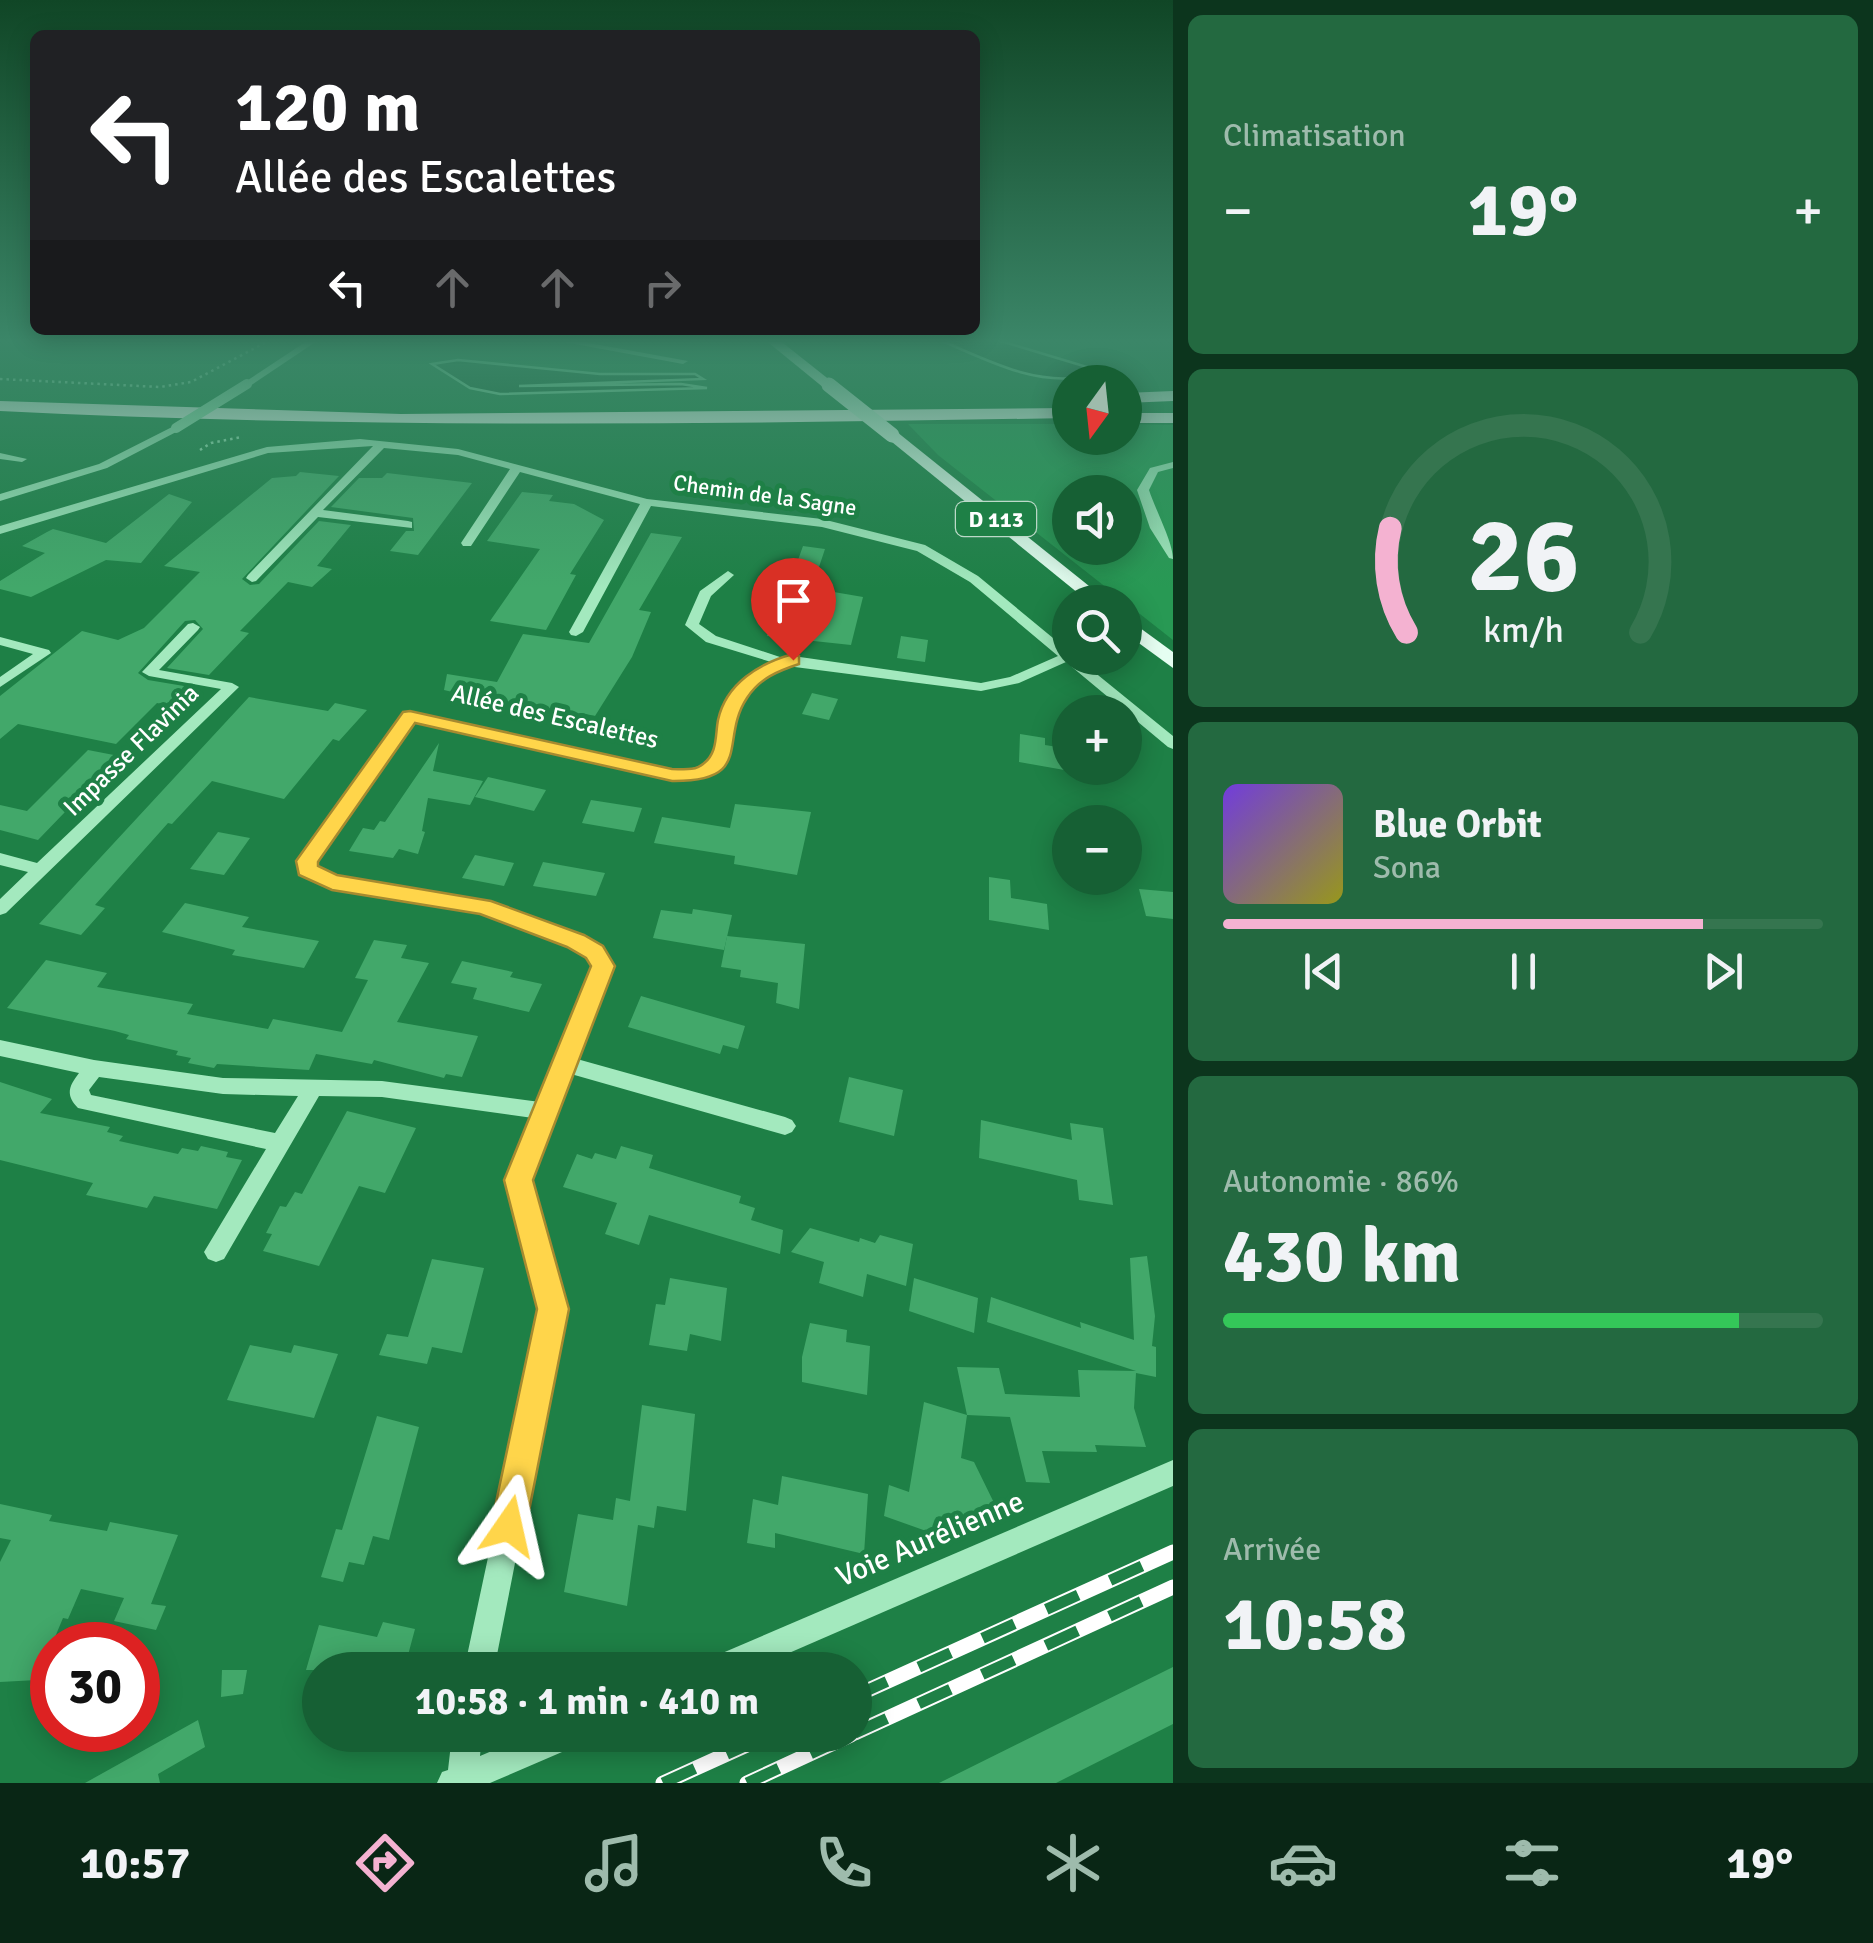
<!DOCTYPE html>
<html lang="fr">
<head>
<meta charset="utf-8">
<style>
  body { margin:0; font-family:Signika,sans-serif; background:#236940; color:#f1f3f6; height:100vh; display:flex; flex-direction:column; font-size:38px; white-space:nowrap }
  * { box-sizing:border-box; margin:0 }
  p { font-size:32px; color:#9ebbac }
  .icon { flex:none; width:55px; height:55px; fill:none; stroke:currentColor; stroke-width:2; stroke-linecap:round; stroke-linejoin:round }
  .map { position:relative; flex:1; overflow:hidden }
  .details { display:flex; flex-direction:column; gap:15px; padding:15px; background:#0c351d; width:700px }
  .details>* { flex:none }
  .guide { position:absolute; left:30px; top:30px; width:950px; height:305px; border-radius:15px; box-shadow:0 5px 25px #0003; background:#202124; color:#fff; overflow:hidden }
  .needle { width:65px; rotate:195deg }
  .controls { position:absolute; left:1052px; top:365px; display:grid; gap:20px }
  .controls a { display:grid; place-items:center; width:90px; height:90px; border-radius:50%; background:#166034; box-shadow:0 5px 25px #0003; font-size:50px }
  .speed { position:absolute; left:30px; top:1622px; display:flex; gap:20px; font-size:50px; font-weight:700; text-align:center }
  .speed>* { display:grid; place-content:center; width:130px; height:130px; border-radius:50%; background:#166034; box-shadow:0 5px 25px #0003; line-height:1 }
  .speed .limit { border:15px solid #d22; background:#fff; color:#111 }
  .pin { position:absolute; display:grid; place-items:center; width:85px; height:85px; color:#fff; margin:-102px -42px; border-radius:50% 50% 50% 0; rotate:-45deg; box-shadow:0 0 10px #0007 }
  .pin .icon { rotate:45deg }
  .me { position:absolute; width:110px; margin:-55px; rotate:11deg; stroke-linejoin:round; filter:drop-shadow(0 0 8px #0008) }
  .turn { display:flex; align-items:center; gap:35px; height:210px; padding:0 40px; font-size:45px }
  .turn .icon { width:130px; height:130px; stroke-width:2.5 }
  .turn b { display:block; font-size:70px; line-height:85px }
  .lanes { display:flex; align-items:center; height:95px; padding:0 40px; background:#0003; justify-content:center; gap:50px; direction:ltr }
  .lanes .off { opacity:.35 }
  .big { font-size:75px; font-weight:700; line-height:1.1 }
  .details .widget { flex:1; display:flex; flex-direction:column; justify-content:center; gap:15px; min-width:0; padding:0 35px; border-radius:15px; background:#236940 }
  .details .dial { align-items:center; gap:0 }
  .dial svg { height:260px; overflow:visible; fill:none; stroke:#35754f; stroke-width:7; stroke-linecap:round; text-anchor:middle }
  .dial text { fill:#f1f3f6; stroke:none }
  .song { display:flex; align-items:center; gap:30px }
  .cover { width:120px; height:120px; border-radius:15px; background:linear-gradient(135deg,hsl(260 70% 55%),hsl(60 70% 35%)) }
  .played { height:10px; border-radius:5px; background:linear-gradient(90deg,#f4b2d1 80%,#35754f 80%) }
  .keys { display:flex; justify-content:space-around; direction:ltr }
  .heat { display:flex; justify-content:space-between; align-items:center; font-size:55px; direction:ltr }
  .charge { height:15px; border-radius:8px; background:linear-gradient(90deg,#34c759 86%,#35754f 0) }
  .trip { position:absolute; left:302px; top:1652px; width:570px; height:100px; border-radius:50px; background:#166034; box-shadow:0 5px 25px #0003; font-weight:700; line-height:100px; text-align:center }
  .tab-bar { display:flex; height:160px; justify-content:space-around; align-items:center; background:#092615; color:#9ebbac }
  .tab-bar .icon { width:70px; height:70px }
  .tab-bar .current { color:#f4b2d1 }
  .tab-bar b { font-size:45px; color:#f1f3f6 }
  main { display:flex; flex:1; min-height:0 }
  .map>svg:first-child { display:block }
  .green { fill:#289954; fill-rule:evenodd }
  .water { fill:#145f34; stroke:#96eab6; stroke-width:2.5 }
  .building { fill:#42a86a }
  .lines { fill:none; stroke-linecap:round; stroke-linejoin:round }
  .path { stroke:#a3e9be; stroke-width:2.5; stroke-dasharray:2.5 4; stroke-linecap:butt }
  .minor { fill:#a3e9be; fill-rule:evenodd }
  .major { fill:#e5fef1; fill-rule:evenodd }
  .highway { fill:#fff; fill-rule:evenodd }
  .rail-casing { stroke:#fff; stroke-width:15 }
  .rail { stroke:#1e8046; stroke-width:11; stroke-dasharray:35; stroke-linecap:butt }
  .minor-bridge { stroke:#a3e9be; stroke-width:10 }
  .major-bridge { stroke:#e5fef1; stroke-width:15 }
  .route { fill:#ffd54a; stroke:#a68a30; stroke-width:2.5 }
  .labels { text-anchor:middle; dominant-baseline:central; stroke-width:10; stroke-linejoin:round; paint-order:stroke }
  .far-street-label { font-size:22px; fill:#fff; stroke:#1e8046 }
  .shield { fill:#1e8046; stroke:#bcd9c8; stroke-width:2.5 }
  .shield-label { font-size:22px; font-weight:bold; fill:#fff }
  .street-label { font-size:25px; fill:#fff; stroke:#1e8046 }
  .near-street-label { font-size:30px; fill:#fff; stroke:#1e8046 }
</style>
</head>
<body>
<main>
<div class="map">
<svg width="1173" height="1783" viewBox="0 0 1173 1783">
  <rect width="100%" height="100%" fill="#1e8046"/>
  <!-- green -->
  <path class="green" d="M 908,424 L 1070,424 L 1070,438 L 1125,438 L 1125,424 L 1173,425 L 1173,640 L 938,455 ZM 1070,492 L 1125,492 L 1125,548 L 1070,548 Z"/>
  <!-- water -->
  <g class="water">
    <path d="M 937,339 L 994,339 L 1087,367 L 1082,377 C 1030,385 984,358 937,339 Z"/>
    <polygon points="458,360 600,374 695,374 703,379 519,386 681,384 707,388 500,394 470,388 432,364"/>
  </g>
  <!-- building -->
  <g class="building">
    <polygon points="300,472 339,476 242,579 250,585 259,584 319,521 351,525 317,566 332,569 312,587 288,582 240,631 249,633 209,675 167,668 203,629 195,620 185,621 138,673 148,680 196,688 178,707 157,703 116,744 18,724 0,739 0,696 82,631 118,640 144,628 200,572 164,566 272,478 296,476"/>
    <polygon points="387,473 472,483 418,555 390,551 406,531 414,531 413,518 331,507 359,478 382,478"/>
    <polygon points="522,492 553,495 549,501 574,504 604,520 570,574 576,575 546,630 490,621 540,549 487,541"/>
    <polygon points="169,494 192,502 141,563 106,560 31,597 0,589 0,581 45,553 22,546 47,532 53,529 106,543"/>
    <polygon points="651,533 682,537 639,610 651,612 632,657 595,716 581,713 576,719 544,714 444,690 447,674 497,682 523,634 589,643"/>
    <polygon points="803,546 825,549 815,579 831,581 828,591 863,597 851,645 767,636 774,615 778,616"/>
    <polygon points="901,636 928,640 925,662 897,658"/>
    <polygon points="812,693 838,699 829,720 802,714"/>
    <polygon points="249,697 328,711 335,703 367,710 339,741 333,739 284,799 212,781 172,824 168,823 95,905 105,908 81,935 39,924"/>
    <polygon points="1020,734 1045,738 1045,745 1070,749 1070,771 1019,762"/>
    <polygon points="439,743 433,771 483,781 470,805 428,798 422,831 425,832 418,854 399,849 393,858 349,851 363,828 374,830 380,821 385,822"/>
    <polygon points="88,750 119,756 38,840 0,830 0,805 27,811"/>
    <polygon points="488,777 546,790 534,811 475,797"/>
    <polygon points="591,800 642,808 634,832 582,823"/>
    <polygon points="735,804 811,812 797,875 734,864 735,856 654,843 662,817 730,828"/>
    <polygon points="218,832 250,838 224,875 190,869"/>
    <polygon points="475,855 514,863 504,886 462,878"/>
    <polygon points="543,862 605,873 596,896 533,886"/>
    <polygon points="989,877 1010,880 1011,898 1047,904 1049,930 989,920"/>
    <polygon points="1139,889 1173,892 1173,919 1146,916"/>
    <polygon points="185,903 249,917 242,927 319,941 304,968 232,955 235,950 162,932"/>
    <polygon points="693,909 732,915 724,950 653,938 661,910 692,914"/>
    <polygon points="727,936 805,944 799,1009 776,1003 778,983 740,977 741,970 721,967"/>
    <polygon points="374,940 407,945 401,958 429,963 397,1022 478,1036 462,1077 446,1074 444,1078 374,1060 372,1064 316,1054 309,1070 217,1064 214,1068 188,1063 191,1058 176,1055 178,1051 126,1039 129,1035 115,1031 7,1008 46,960 107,973 97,987 193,1004 187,1014 268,1029 273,1019 342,1032 368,980 355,978"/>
    <polygon points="462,961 513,972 510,977 542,984 529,1012 473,999 477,988 451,983"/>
    <polygon points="641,996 745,1026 738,1049 723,1045 720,1054 628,1027"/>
    <polygon points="849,1077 903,1090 894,1136 839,1122"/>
    <polygon points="0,1082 52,1099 40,1113 110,1127 107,1132 123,1136 119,1141 178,1154 182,1148 198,1151 201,1146 228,1152 226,1157 242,1160 217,1209 154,1196 147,1208 86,1195 93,1183 0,1160"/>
    <polygon points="347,1111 416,1128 385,1193 359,1186 319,1266 263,1251 272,1234 266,1233 280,1206 286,1207 295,1192 302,1194"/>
    <polygon points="981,1120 1072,1140 1070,1123 1103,1128 1113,1205 1079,1200 1077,1180 979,1158"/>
    <polygon points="621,1146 653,1155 649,1168 741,1196 739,1203 755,1208 751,1220 783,1230 780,1254 649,1215 639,1245 605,1234 617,1203 563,1187 577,1154 592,1159 595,1153 616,1159"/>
    <polygon points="810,1228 859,1242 860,1238 875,1243 880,1235 913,1244 906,1286 867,1274 863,1297 819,1283 824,1262 791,1252"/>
    <polygon points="1147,1256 1155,1316 1152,1346 1156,1347 1156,1377 1136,1373 1134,1408 1146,1447 1095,1445 1097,1452 1042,1451 1050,1483 1026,1482 1010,1417 967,1415 957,1367 999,1368 1005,1394 1080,1397 1078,1370 1136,1371 987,1322 991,1297 1081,1328 1080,1322 1134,1340 1130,1258"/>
    <polygon points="432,1259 484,1268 462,1353 432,1347 427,1364 379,1355 387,1334 408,1337"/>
    <polygon points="670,1278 727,1288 721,1341 690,1334 687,1351 649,1345 656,1304 665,1305"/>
    <polygon points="914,1278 978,1298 974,1333 909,1311"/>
    <polygon points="810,1323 847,1330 846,1342 870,1346 867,1395 802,1382 802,1357"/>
    <polygon points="250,1345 291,1353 294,1345 338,1354 314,1418 227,1400"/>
    <polygon points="924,1402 967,1415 961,1458 974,1462 998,1511 929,1532 884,1516 889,1485 909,1492"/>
    <polygon points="642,1405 695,1414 686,1511 657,1506 654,1528 638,1525 627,1606 564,1592 578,1514 613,1520 616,1498 630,1501"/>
    <polygon points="377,1416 419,1427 389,1540 373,1536 364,1565 349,1562 343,1582 321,1577 336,1529 342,1530"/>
    <polygon points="782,1476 868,1494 864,1554 775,1533 775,1548 747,1543 753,1499 778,1505"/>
    <polygon points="0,1504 52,1515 49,1521 107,1531 110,1522 178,1535 151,1604 166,1606 156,1630 114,1621 124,1598 81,1589 68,1619 63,1618 37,1680 0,1682 0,1562 11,1540 0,1538"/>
    <polygon points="383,1622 415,1629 404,1670 306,1670 319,1625 377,1637"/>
    <polygon points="1173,1667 1173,1724 1056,1783 939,1783"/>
    <polygon points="222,1670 247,1670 243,1694 221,1697"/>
    <polygon points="198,1720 205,1747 158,1774 160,1783 85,1783"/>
  </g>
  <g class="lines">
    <!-- path -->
    <g class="path">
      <polyline points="0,379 160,387 191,382 272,339"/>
      <polyline points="200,450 211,443 242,437"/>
    </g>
    <!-- minor -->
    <g class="minor">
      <polygon points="310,339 320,339 250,386 242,384"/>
      <polygon points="548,339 567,339 688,361 683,364"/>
      <polygon points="176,425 181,428 180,430 107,468 0,501 0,494 99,464"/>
      <path d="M 360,439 L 458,449 L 647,499 L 822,519 L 925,545 L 978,576 L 1070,652 L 1070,658 L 1077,658 L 1173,736 L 1173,749 L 1168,747 L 1066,662 L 1019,683 L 981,691 L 787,666 C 765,675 744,691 737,715 C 734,723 735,731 734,739 C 727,771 701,779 672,780 L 414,722 L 316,861 L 316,866 L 336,877 L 489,903 L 582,936 L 601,947 L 612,967 L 577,1059 L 785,1117 L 792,1120 L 796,1126 L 792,1132 L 785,1135 L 571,1074 L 530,1180 L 565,1309 L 494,1670 L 464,1670 L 541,1309 L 508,1180 L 533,1118 L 382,1097 L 319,1096 L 224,1259 L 216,1262 L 208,1259 L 204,1252 L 266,1149 L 78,1108 C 65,1095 69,1086 79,1073 L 0,1056 L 0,1040 L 94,1060 L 223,1078 L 382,1081 L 540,1102 L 594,967 L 587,957 L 570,946 L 480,913 L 332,888 L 301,873 L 298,869 L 301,857 L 405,714 L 410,713 L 672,770 C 723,769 711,750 722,714 C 730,690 749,673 771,662 L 706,642 L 685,625 L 700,591 L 728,571 L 734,575 L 711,596 L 699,624 L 716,636 L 783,658 L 793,656 L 981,683 L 1010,677 L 1058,656 L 970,582 L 917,551 L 822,527 L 651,506 L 583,632 L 576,636 L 571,635 L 569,632 L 640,504 L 520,472 L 471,546 L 463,546 L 461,543 L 510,469 L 458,455 L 384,448 L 323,510 L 408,521 L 412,522 L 412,528 L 318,517 L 256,581 L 252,582 L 246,578 L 248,575 L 373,446 L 268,453 L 0,534 L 0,526 L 267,447 ZM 99,1077 L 223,1094 L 298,1096 L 275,1133 L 91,1095 L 89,1090 Z"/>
      <polygon points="0,453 27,459 22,462 0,459"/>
      <path d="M 1173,462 L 1173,468 L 1158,472 L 1149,490 C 1155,509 1173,542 1173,559 L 1169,558 L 1150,528 L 1137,490 L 1150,468 Z"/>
      <polygon points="193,623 200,627 198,630 159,670 232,683 239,687 6,913 0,915 0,899 28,872 0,865 0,853 37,863 221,689 149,676 142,672 188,624"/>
      <polygon points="0,637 49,650 51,653 0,687 0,677 33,654 0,645"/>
      <polygon points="1173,1460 1173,1486 750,1670 701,1670 706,1660"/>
      <polygon points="452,1735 482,1735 480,1756 529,1735 580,1735 576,1746 490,1783 437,1783 442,1772 448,1770"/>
    </g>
    <!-- major -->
    <g class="major">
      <polygon points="764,339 778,339 836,385 824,388"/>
      <polygon points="887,432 897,432 1109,602 1089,602 887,438"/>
      <polygon points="1125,617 1173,652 1173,668 1125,633"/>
    </g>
    <!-- highway -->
    <g class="highway">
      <polygon points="1173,391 1173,401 1125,403 1125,393"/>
      <path d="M 0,401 L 401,414 L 1070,408 L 1070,418 C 713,424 357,429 0,411 Z"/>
      <rect x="1125" y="413" width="48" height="10"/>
    </g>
    <!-- rail casing -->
    <g class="rail-casing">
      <g id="rail">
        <polyline points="855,1696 1173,1552"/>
        <polyline points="855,1733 1173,1587"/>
        <polyline points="663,1783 769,1735"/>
        <polyline points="747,1783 851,1735"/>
      </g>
    </g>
    <!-- rail -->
    <use href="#rail" class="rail"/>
    <!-- minor-bridge -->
    <polyline class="minor-bridge" points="176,428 247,384"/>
    <!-- major-bridge -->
    <polyline class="major-bridge" points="829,385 892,435"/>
  </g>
  <!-- sky -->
  <linearGradient id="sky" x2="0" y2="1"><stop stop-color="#104626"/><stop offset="0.58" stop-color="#3b8668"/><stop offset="1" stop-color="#3b8668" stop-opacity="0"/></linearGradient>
  <rect width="1173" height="588" fill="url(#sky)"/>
  <!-- route -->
  <path class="route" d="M 793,654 L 799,656 L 799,664 C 778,671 760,678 747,698 C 719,740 755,782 672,781 L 415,723 L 318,862 L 318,866 L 337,875 L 491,901 L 584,935 L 603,946 L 615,966 L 533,1180 L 569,1309 L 526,1526 L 521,1538 L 509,1543 L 496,1538 L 491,1526 L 537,1309 L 504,1180 L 591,966 L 586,958 L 567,947 L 480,914 L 332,890 L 299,875 L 296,861 L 403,712 L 410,711 L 672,769 C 683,769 695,771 703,764 C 718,753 715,735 718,720 C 726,683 760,663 793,654 Z"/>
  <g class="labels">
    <!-- far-street labels -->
    <g class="far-street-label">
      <text transform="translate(765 495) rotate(8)">Chemin de la Sagne</text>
    </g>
    <!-- shield labels -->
    <rect class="shield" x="956" y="502" width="80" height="34" rx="8"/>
    <g class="shield-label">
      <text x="996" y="519">D 113</text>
    </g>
    <!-- street labels -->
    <g class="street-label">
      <text transform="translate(555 716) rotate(13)">Allée des Escalettes</text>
      <text transform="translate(131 750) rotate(-44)">Impasse Flavinia</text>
    </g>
    <!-- near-street labels -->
    <g class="near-street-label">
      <text transform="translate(930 1539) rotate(-23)">Voie Aurélienne</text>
    </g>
  </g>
</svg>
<div class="controls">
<a><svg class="needle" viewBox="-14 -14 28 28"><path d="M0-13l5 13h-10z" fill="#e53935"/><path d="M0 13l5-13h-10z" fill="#9ebbac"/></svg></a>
<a><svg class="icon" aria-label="sound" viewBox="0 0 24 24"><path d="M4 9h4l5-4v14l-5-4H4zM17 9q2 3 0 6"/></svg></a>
<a><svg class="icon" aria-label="search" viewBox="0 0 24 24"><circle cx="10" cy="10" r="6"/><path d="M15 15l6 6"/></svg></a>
<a>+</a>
<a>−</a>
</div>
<div class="speed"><div class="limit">30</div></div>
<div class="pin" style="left:793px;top:660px;background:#d93025"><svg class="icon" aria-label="arrive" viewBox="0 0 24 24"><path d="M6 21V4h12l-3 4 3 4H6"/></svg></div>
<svg class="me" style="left:509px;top:1526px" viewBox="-20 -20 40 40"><path d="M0-17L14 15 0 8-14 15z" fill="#ffd54a" stroke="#fff" stroke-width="4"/></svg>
<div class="trip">10:58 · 1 min · 410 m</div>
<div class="guide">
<div class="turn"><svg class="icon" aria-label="left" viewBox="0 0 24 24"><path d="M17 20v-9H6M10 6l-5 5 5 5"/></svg><div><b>120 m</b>Allée des Escalettes</div></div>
<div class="lanes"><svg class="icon" aria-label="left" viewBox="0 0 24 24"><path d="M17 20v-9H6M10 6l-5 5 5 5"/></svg><svg class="icon off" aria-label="ahead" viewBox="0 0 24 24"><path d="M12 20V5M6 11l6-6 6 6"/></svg><svg class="icon off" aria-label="ahead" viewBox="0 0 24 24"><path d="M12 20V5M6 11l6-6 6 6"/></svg><svg class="icon off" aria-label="right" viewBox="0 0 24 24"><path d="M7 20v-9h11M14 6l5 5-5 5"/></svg></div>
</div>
</div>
<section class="details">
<div class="widget"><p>Climatisation</p>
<div class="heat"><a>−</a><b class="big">19°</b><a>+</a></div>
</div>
<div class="widget dial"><svg viewBox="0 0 100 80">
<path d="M14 69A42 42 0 1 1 86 69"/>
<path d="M14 69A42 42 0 0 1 9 37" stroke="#f4b2d1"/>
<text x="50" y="56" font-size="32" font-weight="700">26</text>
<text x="50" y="72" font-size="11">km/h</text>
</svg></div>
<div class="widget">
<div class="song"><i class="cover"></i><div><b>Blue Orbit</b><p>Sona</p></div></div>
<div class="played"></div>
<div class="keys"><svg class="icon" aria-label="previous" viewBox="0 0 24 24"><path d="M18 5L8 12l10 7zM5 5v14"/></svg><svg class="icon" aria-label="pause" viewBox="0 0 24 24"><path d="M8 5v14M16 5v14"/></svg><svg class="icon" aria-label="next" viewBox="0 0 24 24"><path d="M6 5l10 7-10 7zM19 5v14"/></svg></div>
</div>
<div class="widget"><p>Autonomie · 86%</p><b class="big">430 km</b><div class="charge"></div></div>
<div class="widget"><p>Arrivée</p><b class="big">10:58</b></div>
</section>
</main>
<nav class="tab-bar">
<b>10:57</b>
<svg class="icon current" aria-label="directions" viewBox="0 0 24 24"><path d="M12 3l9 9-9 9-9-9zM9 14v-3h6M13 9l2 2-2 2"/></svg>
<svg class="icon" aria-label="music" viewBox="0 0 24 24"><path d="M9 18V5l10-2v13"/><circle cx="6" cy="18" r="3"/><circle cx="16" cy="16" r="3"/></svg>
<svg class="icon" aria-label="phone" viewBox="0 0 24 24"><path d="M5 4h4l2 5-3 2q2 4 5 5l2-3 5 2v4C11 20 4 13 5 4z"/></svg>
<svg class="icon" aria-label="climate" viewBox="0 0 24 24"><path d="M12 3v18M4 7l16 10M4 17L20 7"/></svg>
<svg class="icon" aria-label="car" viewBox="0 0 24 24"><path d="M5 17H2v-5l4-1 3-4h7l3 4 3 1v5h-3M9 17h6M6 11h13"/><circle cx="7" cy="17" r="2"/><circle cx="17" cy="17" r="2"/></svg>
<svg class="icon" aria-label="filters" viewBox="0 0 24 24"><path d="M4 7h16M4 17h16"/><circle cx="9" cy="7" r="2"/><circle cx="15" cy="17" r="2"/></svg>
<b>19°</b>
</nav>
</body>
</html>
